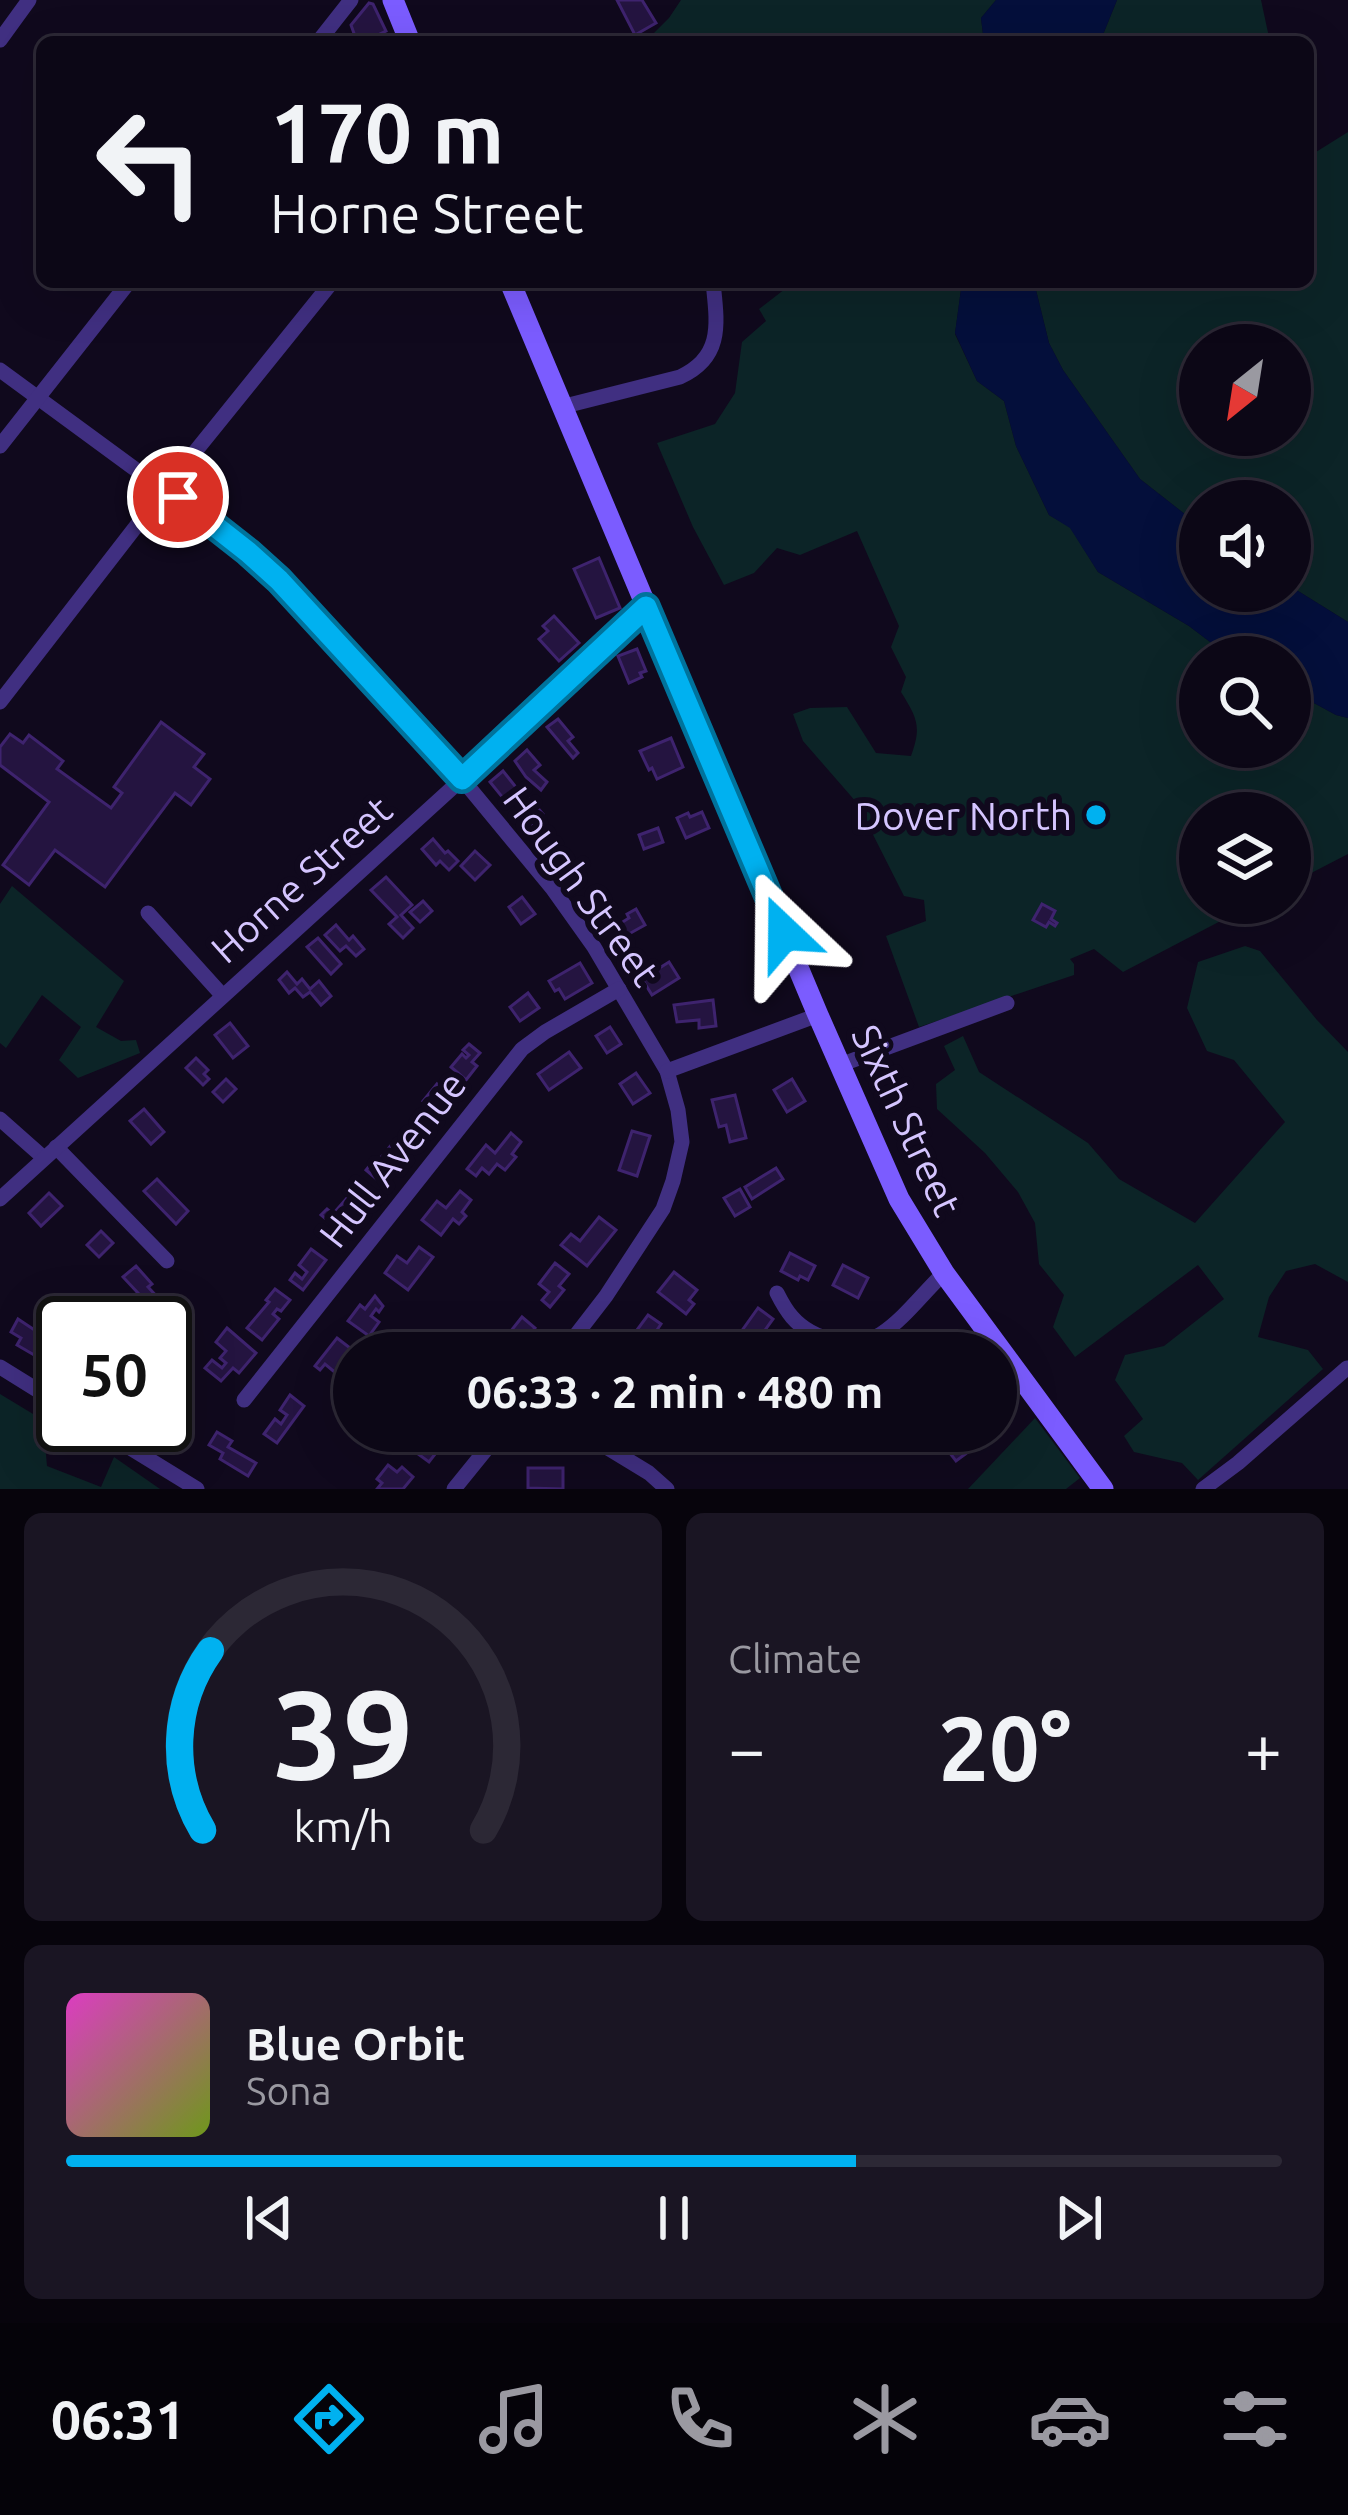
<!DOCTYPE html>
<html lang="en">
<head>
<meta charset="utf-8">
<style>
  body { margin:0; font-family:Ubuntu,sans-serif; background:#1a1523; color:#f1f3f6; height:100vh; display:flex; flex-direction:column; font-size:45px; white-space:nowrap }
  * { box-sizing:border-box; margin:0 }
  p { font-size:39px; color:#9a99a1 }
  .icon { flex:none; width:66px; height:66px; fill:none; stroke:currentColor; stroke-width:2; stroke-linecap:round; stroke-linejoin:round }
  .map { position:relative; height:1489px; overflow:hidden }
  .side { display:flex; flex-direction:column; gap:24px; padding:24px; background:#07040c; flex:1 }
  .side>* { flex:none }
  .guide { position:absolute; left:36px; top:36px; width:1278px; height:252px; border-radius:18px; box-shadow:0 12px 48px #0002,0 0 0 3px #2c2835; background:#0c0716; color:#f1f3f6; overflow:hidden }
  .needle { width:78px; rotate:210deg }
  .fabs { position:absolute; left:1179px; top:324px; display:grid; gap:24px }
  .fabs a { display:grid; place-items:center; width:132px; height:132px; border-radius:50%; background:#0c0716; box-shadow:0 12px 48px #0002,0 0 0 3px #2c2835; font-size:60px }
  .speed { position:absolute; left:36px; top:1296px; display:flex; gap:24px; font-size:60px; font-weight:700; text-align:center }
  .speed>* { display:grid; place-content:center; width:156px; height:156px; border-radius:50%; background:#0c0716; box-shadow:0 12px 48px #0002,0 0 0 3px #2c2835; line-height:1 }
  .speed .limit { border:6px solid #111; border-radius:18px; background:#fff; color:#111 }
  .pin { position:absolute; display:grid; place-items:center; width:102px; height:102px; color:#fff; margin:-51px; border:6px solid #fff; border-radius:50%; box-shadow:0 3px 12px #0007 }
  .me { position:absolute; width:132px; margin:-66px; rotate:337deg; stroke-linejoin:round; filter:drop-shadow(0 0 9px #0008) }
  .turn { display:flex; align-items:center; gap:42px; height:252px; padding:0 36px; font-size:54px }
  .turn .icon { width:156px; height:156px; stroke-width:2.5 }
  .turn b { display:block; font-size:84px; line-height:102px }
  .big { font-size:90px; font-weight:600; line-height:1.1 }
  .side .tile { flex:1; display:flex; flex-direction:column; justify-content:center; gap:18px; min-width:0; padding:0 42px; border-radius:18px; background:#1a1523 }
  .side .dial { align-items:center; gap:0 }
  .dial svg { height:312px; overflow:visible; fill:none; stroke:#2c2835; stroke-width:7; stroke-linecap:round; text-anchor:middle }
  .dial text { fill:#f1f3f6; stroke:none }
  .song { display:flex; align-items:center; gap:36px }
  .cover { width:144px; height:144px; border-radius:18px; background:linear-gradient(135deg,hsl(310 70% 55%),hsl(80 70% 35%)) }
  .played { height:12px; border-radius:6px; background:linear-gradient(90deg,#00b1f0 65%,#2c2835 65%) }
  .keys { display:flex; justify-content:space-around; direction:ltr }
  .heat { display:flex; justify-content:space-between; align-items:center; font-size:66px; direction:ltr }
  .side .tiles { flex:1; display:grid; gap:24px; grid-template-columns:1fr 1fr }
  .tile:last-child { grid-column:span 2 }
  .trip { position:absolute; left:333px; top:1332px; width:684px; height:120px; border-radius:60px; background:#0c0716; box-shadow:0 12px 48px #0002,0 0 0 3px #2c2835; font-weight:600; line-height:120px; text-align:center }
  .dock { display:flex; height:192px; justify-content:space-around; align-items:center; background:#050309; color:#9a99a1 }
  .dock .icon { width:84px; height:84px }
  .dock .active { color:#00b1f0 }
  .dock b { font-size:54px; color:#f1f3f6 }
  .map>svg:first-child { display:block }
  .green { fill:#0c2427; fill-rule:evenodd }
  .water { fill:#040f3b }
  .building { fill:#241440; stroke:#3e236e; stroke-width:3 }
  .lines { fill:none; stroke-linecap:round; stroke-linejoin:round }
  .street { stroke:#402f81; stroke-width:15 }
  .secondary { stroke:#7b5cff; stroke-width:21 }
  .route-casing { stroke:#00739c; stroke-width:30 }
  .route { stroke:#00b1f0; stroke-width:21 }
  .poi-dot { fill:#00b1f0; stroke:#10091d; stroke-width:4.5 }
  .labels { text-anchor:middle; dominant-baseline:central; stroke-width:12; stroke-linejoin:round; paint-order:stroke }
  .poi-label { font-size:39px; fill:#d5c5ff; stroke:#10091d; text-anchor:end }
  .street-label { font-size:39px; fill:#d5c5ff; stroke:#10091d }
</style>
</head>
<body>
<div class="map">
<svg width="1348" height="1489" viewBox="0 0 1348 1489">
  <rect width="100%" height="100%" fill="#10091d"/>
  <!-- green -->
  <g class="green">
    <polygon points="681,0 996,0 981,18 984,42 645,42 669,18"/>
    <polygon points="1117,0 1261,0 1270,42 1100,42"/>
    <path d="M 1348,132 L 1348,622 L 1290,586 L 1290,501 L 1200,501 L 1200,526 L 1140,479 L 1063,370 L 1049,343 L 1034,282 L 1308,282 L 1308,157 ZM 1200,345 L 1290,345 L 1290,435 L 1200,435 Z"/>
    <path d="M 794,282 L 962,282 L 955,334 L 977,381 L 1004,401 L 1016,446 L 1049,515 L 1070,527 L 1098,572 L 1189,626 L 1230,657 L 1200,657 L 1200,747 L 1290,747 L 1290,690 L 1336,715 L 1348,718 L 1348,854 L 1290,884 L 1290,813 L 1200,813 L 1200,903 L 1255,903 L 1123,972 L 1094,949 L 1070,959 L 1074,964 L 1074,975 L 919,1027 L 886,936 L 926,921 L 924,900 L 904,896 L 857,803 L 803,741 L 793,714 L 810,708 L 847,707 L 876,753 L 911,756 C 922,726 917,718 901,692 L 906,677 L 891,647 L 899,626 L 857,531 L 800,555 L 777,548 L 754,573 L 724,585 L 693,527 L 657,443 L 715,424 L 735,393 L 742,342 L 766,321 L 759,309 Z"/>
    <polygon points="12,886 124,981 96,1027 121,1041 136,1040 140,1053 78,1078 59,1060 81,1027 42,995 6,1048 0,1043 0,904"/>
    <polygon points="1245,946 1260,951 1317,1020 1348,1052 1348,1282 1315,1264 1286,1271 1269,1297 1258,1337 1308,1350 1323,1369 1198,1480 1182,1463 1134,1452 1124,1436 1143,1419 1115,1380 1125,1355 1164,1346 1224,1299 1198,1265 1075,1357 1053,1327 1064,1295 1039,1264 1035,1223 1018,1192 985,1153 937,1109 936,1084 955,1070 944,1046 963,1036 979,1072 1088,1143 1119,1179 1195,1223 1285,1122 1234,1060 1207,1051 1187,1008 1198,962"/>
    <polygon points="0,1394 43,1420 47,1466 101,1487 114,1457 160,1489 0,1489"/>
    <polygon points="1035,1418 1080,1478 1066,1489 968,1489"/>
  </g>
  <!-- water -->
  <g class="water">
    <polygon points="996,0 1117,0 1100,42 984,42 981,18"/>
    <polygon points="962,282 1034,282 1049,343 1063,370 1140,479 1200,526 1200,591 1290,591 1290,586 1348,622 1348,718 1336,715 1290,690 1290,657 1230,657 1189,626 1098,572 1070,528 1049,515 1016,446 1004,401 977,381 955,333"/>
  </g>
  <!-- building -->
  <g class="building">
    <polygon points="617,0 642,0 656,23 635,35"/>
    <polygon points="369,3 373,4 386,31 380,34 384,42 349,42 356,39 351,25"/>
    <polygon points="599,558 620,608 596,618 574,569"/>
    <polygon points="554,616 579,643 559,661 539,639 548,631 543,626"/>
    <polygon points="637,649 646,671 640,673 642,677 629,683 618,656"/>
    <polygon points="558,719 573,737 568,741 578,753 573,758 547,727"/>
    <polygon points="161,722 204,754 194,767 210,779 191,805 175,793 105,887 55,850 29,885 3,865 49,802 0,765 0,747 10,734 23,743 29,735 63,761 57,769 111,808 122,793 114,787"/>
    <polygon points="671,738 683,767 657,779 652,768 649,770 640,751"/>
    <polygon points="527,750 540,765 534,770 547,782 541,790 526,777 515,761"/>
    <polygon points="503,771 523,796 516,802 509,793 503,798 490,782"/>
    <polygon points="530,799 543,814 529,826 517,811"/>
    <polygon points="702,812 709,828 686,838 677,818 688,813 690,817"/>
    <polygon points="658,828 663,842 644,849 639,835"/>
    <polygon points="433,839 445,853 448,851 458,861 449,870 440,861 436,865 422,849"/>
    <polygon points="475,851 490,865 475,880 461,866"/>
    <polygon points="386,877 412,905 401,915 413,928 403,938 389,924 397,917 371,890"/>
    <polygon points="522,897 535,914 521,924 509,907"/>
    <polygon points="423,901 432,911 420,922 410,912"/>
    <polygon points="1042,904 1055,911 1051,919 1057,923 1055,926 1049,922 1046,927 1033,920"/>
    <polygon points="636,909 645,925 627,935 621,923 629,918 627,914"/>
    <polygon points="336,925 349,940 353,936 364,949 356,956 346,946 340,951 325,935"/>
    <polygon points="318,938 341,964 331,974 307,947"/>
    <polygon points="669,962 679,978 652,995 642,979"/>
    <polygon points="580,963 592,983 565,999 559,989 555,991 549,981"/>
    <polygon points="287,972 297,984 302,979 310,989 319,981 331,996 321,1005 310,992 303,997 295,988 289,993 279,980"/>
    <polygon points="528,993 539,1008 520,1021 510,1007"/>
    <polygon points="713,1000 716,1026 699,1028 699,1020 677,1022 674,1005"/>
    <polygon points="230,1023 248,1046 233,1058 215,1035"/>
    <polygon points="610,1027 621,1044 607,1053 596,1036"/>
    <polygon points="469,1044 480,1053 472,1062 477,1066 466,1080 451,1067 462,1054 466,1058 469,1055 463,1050"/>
    <polygon points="569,1052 581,1068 549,1090 538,1074"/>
    <polygon points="196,1058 208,1070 204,1074 209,1079 203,1085 186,1068"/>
    <polygon points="636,1073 650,1093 633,1104 620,1084"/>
    <polygon points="226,1079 236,1089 223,1102 213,1092"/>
    <polygon points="792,1079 805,1101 787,1112 774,1090"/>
    <polygon points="437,1084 454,1099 430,1128 418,1118 423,1113 427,1115 432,1109 423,1101"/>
    <polygon points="735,1095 746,1138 730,1142 726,1125 719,1127 712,1100"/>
    <polygon points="144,1109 164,1132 151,1144 130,1121"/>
    <polygon points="632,1131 650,1136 637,1176 619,1170"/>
    <polygon points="511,1133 521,1142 512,1154 516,1157 505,1170 497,1164 489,1174 482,1168 476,1176 467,1169 486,1145 495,1153"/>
    <polygon points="393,1143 408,1156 393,1175 388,1170 379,1181 366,1170 375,1159 378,1161"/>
    <polygon points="776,1168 783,1179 752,1199 745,1187"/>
    <polygon points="157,1179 188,1211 176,1224 144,1191"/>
    <polygon points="740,1189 750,1207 735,1216 724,1198"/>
    <polygon points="460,1191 471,1200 462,1212 466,1216 459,1224 453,1219 441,1235 422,1220 437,1201 446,1208"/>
    <polygon points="49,1193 62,1206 41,1226 29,1213"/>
    <polygon points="355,1196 368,1207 354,1224 342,1214 333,1225 321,1215 327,1209 333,1214 347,1198 351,1201"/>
    <polygon points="599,1217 616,1230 587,1266 561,1245 571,1234 580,1241"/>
    <polygon points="101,1231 113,1243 99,1257 87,1245"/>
    <polygon points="419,1247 433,1257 408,1290 385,1273 397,1256 407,1263"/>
    <polygon points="311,1249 326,1260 303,1290 290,1280 295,1273 302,1279 307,1272 299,1265"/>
    <polygon points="790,1253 815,1266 808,1280 800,1276 798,1280 781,1271"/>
    <polygon points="555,1263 569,1274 559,1286 564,1290 550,1307 542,1300 549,1292 539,1284"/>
    <polygon points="843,1265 868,1278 858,1298 833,1285"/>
    <polygon points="136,1266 152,1284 148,1287 160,1300 148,1311 139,1302 142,1299 135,1295 138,1293 123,1277"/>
    <polygon points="674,1272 697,1290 689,1300 694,1304 686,1314 658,1292"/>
    <polygon points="275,1289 290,1300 281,1311 277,1309 273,1314 279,1319 262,1340 247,1328 269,1302 266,1300"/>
    <polygon points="375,1296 383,1306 379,1312 376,1309 371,1316 379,1322 369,1336 348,1321 360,1305 365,1309"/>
    <polygon points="758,1308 773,1319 755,1344 749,1339 744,1345 736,1339"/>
    <polygon points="648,1315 661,1324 649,1342 659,1349 656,1353 632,1353 630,1351 639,1338 634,1334"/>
    <polygon points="522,1317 535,1328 521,1347 515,1342 508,1352 494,1341 498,1337 503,1341"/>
    <polygon points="18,1319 51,1341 41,1359 17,1345 21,1338 11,1332"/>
    <polygon points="227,1328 256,1353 239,1373 233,1368 221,1381 205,1368 212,1360 222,1368 226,1363 220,1358 226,1351 216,1342"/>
    <polygon points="942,1337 955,1353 928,1353 926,1350"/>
    <polygon points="337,1338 354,1351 337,1374 325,1364 320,1370 315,1366"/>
    <polygon points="290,1395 304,1406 277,1443 264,1434 275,1419 281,1424 287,1415 280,1410"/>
    <polygon points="172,1416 193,1428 187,1439 181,1435 178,1441 163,1432 165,1427 161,1425 165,1425 165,1417 169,1419"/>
    <polygon points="430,1431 441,1431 439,1434 446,1440 429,1462 414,1451"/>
    <polygon points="969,1431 995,1432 956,1461 946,1448"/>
    <polygon points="217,1432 232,1441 228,1447 256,1463 248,1476 220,1459 223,1453 209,1445"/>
    <polygon points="388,1465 397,1472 402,1467 413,1477 403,1489 377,1489 382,1483 377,1479"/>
    <polygon points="528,1468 563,1468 563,1489 528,1488"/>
  </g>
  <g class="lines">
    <!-- street -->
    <g class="street">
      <polyline points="0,40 29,0"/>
      <polyline points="318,42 351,0"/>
      <polyline points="0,370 248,552 317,619 462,779 552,888 594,947 667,1071 678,1110 682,1142 673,1181 663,1209 606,1296 562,1353"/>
      <path d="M 561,407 L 680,377 C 724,357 717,322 713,282"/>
      <polyline points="0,446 129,282"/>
      <polyline points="0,702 165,489 332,282"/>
      <polyline points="148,913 222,995"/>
      <polyline points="840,1065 1007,1003"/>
      <polyline points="667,1071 818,1015"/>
      <polyline points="0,1119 44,1158"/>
      <polyline points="56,1147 167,1261"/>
      <polyline points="0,1199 462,779 646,607"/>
      <path d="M 777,1293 C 781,1301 786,1310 792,1317 C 812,1340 855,1351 881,1334 C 904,1319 924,1292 944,1273"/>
      <polyline points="0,1367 63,1406"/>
      <polyline points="244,1400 522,1049 545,1032 619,989"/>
      <polyline points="93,1425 197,1489"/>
      <polyline points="580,1431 649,1473 667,1489"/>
      <polyline points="454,1489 501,1431"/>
      <polyline points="1203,1489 1238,1463 1347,1368"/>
    </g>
    <!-- secondary -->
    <g class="secondary">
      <polyline points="393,0 410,42"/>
      <polyline points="510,282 818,1015 899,1199 944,1273 1103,1489"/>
    </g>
  </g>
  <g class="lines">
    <!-- route casing -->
    <g class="route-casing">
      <polyline id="route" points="178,497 248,552 279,580 462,779 646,607 784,933"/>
    </g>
    <!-- route -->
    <use href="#route" class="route"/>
  </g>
  <!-- markers -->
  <circle class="poi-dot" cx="1096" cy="815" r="12"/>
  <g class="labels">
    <!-- poi labels -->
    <g class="poi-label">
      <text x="1072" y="815">Dover North</text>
    </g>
    <!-- street labels -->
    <g class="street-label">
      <text transform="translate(301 879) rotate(-42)">Horne Street</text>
      <text transform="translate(582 886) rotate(54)">Hough Street</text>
      <text transform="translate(907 1120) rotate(65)">Sixth Street</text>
      <text transform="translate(392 1159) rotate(-52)">Hull Avenue</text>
    </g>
  </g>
</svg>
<div class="fabs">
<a><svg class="needle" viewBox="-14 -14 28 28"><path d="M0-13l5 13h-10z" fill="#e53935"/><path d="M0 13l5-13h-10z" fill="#9a99a1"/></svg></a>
<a><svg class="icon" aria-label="sound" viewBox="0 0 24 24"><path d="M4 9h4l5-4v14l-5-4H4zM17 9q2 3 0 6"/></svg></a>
<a><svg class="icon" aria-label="search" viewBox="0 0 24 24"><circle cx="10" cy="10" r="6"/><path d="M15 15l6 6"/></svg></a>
<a><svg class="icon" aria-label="layers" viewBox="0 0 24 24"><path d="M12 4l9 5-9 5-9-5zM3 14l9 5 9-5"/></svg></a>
</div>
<div class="speed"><div class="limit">50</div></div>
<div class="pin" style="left:178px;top:497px;background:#d93025"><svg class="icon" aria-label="arrive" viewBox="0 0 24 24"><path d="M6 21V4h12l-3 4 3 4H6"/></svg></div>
<svg class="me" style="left:784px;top:933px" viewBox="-20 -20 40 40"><path d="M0-17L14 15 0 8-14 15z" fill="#00b1f0" stroke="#fff" stroke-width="4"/></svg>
<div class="trip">06:33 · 2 min · 480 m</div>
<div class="guide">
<div class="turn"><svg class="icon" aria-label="left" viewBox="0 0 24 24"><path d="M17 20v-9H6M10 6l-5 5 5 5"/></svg><div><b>170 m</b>Horne Street</div></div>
</div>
</div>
<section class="side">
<div class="tiles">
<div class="tile dial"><svg viewBox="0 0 100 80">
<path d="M14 69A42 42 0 1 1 86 69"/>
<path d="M14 69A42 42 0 0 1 16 23" stroke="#00b1f0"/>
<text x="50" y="56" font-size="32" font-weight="700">39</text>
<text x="50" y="72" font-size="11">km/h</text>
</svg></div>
<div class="tile"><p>Climate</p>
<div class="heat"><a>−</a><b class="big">20°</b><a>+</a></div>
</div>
<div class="tile">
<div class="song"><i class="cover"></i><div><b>Blue Orbit</b><p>Sona</p></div></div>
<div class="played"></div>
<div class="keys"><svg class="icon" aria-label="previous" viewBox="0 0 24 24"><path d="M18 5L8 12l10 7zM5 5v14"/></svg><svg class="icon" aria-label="pause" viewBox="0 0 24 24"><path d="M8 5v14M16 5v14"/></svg><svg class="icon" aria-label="next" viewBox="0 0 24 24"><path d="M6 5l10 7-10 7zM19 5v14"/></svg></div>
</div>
</div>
</section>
<nav class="dock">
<b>06:31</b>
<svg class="icon active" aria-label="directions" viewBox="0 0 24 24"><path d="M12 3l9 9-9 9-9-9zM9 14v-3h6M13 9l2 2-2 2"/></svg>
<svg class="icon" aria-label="music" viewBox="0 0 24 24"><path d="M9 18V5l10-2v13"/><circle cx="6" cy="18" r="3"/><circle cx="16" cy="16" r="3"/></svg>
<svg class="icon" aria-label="phone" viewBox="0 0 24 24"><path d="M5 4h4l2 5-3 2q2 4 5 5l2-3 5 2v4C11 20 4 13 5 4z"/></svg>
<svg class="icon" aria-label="climate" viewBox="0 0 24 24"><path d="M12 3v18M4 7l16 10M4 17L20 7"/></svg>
<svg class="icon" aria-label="car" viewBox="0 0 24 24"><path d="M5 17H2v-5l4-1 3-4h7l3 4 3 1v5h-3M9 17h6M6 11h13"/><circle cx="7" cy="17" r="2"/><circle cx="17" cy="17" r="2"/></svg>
<svg class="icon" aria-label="filters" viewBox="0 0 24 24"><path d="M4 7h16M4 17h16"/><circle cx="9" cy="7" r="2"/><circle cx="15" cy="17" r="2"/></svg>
</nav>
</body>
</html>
